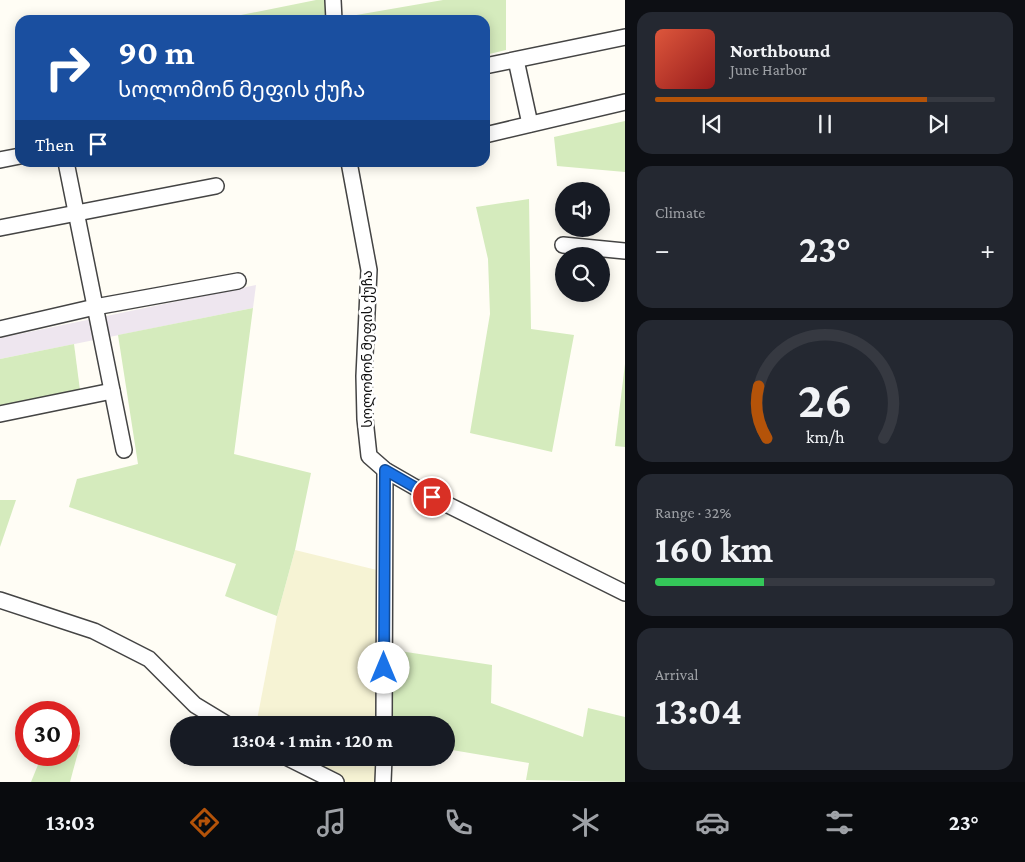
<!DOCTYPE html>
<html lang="en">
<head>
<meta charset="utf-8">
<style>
  body { margin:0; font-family:"Crimson Pro","Noto Sans Georgian",serif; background:#242831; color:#f1f3f6; height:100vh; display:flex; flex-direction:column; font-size:19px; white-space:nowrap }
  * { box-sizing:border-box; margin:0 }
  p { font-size:16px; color:#9ea1a6 }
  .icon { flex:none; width:28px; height:28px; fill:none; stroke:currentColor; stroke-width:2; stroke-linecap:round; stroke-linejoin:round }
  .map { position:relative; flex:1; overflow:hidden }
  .panel { display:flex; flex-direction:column; gap:12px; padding:12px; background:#0d0f14; width:400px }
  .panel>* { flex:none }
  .guide { position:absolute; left:15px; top:15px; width:475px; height:152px; border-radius:15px; box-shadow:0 2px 12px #0003; background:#1a4fa0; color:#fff; overflow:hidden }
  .tools { position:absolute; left:555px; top:182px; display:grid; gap:10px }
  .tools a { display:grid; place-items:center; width:55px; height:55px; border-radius:50%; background:#171b24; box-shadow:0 2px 12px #0003; font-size:25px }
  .speed { position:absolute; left:15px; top:701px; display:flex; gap:10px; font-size:25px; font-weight:700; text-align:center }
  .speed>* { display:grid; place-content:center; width:65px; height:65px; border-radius:50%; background:#171b24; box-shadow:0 2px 12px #0003; line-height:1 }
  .speed .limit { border:8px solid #d22; background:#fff; color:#111 }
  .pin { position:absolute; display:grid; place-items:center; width:42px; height:42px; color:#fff; margin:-21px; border:2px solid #fff; border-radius:50%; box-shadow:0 1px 5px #0007 }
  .me { position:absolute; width:55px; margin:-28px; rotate:0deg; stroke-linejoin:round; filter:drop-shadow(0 0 4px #0008) }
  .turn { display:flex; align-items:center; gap:18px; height:105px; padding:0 20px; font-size:22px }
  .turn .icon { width:65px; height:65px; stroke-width:2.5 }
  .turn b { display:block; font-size:35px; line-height:42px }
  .then { display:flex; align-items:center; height:48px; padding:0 20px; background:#0003; gap:10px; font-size:19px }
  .big { font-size:38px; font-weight:700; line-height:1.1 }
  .panel .card { flex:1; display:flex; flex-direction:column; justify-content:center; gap:8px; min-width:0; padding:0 18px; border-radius:15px; background:#242831 }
  .panel .dial { align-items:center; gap:0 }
  .dial svg { height:130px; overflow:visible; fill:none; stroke:#363941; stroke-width:7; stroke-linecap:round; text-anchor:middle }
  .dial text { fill:#f1f3f6; stroke:none }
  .song { display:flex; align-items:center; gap:15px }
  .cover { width:60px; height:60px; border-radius:8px; background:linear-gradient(135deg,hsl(10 70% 55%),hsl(0 70% 35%)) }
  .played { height:5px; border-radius:2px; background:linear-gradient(90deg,#b45309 80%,#363941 80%) }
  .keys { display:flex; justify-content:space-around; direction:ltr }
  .heat { display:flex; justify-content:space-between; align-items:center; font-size:28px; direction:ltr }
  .charge { height:8px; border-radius:4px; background:linear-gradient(90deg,#34c759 32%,#363941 0) }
  .trip { position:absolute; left:170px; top:716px; width:285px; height:50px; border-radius:25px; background:#171b24; box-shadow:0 2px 12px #0003; font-weight:700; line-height:50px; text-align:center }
  .dock { display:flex; height:80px; justify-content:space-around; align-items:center; background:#090b0e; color:#9ea1a6 }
  .dock .icon { width:35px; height:35px }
  .dock .selected { color:#b45309 }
  .dock b { font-size:22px; color:#f1f3f6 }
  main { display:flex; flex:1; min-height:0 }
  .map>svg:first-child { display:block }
  .industrial { fill:#eee6ef }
  .farmland { fill:#f6f3d4 }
  .green { fill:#d5ebbd }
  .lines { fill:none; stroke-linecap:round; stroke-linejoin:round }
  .minor-casing { stroke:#444; stroke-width:18 }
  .minor { stroke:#fff; stroke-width:15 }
  .route-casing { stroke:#114b97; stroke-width:12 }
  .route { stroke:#1a73e8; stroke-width:9 }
  .labels { text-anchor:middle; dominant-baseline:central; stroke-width:5; stroke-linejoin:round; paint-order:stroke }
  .street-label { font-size:14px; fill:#111; stroke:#fff }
</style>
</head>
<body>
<main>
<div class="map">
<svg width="625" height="782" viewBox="0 0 625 782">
  <rect width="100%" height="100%" fill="#fffdf5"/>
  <!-- industrial -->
  <polygon class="industrial" points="256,285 253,308 0,359 0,338"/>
  <!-- farmland -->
  <g class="farmland">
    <polygon points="295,550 385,572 384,725 256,725 277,616"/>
    <polygon points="288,758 384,758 383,782 336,782"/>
  </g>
  <!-- green -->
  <g class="green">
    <polygon points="316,0 326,0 326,20 216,20"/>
    <polygon points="443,0 506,0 506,50 485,55 485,20 340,20 339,18"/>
    <polygon points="625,121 625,172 557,166 554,137"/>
    <polygon points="529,199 531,329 574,335 552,452 470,433 490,314 488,259 476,207"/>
    <polygon points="253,308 234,454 311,473 295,550 277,616 225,596 236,564 69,507 77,479 138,464 118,335"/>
    <polygon points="74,344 81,398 0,414 0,359"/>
    <polygon points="625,364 625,447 615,446"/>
    <polygon points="0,500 16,500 0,547"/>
    <polygon points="393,650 492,665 491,703 583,737 588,708 625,717 625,782 526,780 529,763 446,749 446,725 392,725"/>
    <polygon points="69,742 80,745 70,782 31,782 42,755 69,755"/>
  </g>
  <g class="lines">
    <!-- minor casing -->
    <g class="minor-casing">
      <g id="minor">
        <polyline points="333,0 334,20"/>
        <polyline points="516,60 530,124"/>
        <polyline points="485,66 625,37"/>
        <polyline points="485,135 625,102"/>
        <polyline points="0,160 20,156"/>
        <polyline points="66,162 124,450"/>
        <polyline points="349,162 369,270 364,376 365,419 369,456 385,470 432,497 625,593"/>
        <polyline points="0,228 216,186"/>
        <polyline points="563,245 625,251"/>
        <polyline points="0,329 95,307 238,281"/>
        <polyline points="0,414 112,391"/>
        <polyline points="0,600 94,631 149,659 195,705 228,725"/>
        <polyline points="384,725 385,470"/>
        <polyline points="288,758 336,782"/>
        <polyline points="383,782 384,758"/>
      </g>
    </g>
    <!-- minor -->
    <use href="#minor" class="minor"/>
  </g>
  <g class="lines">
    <!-- route casing -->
    <g class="route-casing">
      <polyline id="route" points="384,668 385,470 432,497"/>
    </g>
    <!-- route -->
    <use href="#route" class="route"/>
  </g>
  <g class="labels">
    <!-- street labels -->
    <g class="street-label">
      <text transform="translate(367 349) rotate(-90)">სოლომონ მეფის ქუჩა</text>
    </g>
  </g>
</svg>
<div class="tools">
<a><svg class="icon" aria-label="sound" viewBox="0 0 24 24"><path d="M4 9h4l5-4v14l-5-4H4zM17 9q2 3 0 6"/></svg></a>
<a><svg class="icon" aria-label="search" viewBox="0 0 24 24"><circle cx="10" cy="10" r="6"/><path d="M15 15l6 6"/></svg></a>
</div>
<div class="speed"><div class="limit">30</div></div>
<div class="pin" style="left:432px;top:497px;background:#d93025"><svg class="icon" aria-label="arrive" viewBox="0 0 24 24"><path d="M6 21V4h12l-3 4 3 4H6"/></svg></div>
<svg class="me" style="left:384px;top:668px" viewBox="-20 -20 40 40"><circle r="19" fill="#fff"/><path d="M0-13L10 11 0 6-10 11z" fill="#1a73e8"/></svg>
<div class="trip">13:04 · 1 min · 120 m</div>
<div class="guide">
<div class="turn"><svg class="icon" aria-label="right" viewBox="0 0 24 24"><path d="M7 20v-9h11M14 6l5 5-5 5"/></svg><div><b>90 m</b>სოლომონ მეფის ქუჩა</div></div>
<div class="then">Then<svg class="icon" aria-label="arrive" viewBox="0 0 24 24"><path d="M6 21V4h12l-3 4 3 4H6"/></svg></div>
</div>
</div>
<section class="panel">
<div class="card">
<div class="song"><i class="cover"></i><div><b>Northbound</b><p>June Harbor</p></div></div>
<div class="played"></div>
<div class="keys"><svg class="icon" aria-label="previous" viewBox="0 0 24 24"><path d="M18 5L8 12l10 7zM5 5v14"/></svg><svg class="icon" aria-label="pause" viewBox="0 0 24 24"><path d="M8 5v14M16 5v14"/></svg><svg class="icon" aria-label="next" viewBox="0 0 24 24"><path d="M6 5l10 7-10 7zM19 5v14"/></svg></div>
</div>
<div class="card"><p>Climate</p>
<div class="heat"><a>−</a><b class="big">23°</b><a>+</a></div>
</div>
<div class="card dial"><svg viewBox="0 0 100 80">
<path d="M14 69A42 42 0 1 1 86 69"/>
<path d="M14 69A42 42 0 0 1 9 37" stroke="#b45309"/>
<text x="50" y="56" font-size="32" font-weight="700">26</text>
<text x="50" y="72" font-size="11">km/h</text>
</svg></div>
<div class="card"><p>Range · 32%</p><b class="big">160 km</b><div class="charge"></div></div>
<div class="card"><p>Arrival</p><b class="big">13:04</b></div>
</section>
</main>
<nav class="dock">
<b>13:03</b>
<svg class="icon selected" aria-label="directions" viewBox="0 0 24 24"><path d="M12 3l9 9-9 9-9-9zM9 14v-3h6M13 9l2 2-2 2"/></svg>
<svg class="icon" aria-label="music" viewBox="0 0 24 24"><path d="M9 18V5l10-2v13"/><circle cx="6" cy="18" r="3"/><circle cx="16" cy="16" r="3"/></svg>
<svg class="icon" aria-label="phone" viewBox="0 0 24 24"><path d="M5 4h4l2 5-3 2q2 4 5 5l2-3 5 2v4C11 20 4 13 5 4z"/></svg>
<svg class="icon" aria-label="climate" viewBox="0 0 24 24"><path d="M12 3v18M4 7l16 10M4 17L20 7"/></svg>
<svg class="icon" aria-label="car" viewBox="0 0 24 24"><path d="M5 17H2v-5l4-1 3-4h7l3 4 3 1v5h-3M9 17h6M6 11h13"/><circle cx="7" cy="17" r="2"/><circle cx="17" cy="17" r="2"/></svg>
<svg class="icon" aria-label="filters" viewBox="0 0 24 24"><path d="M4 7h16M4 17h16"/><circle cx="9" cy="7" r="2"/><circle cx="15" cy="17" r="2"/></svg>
<b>23°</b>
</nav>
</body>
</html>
